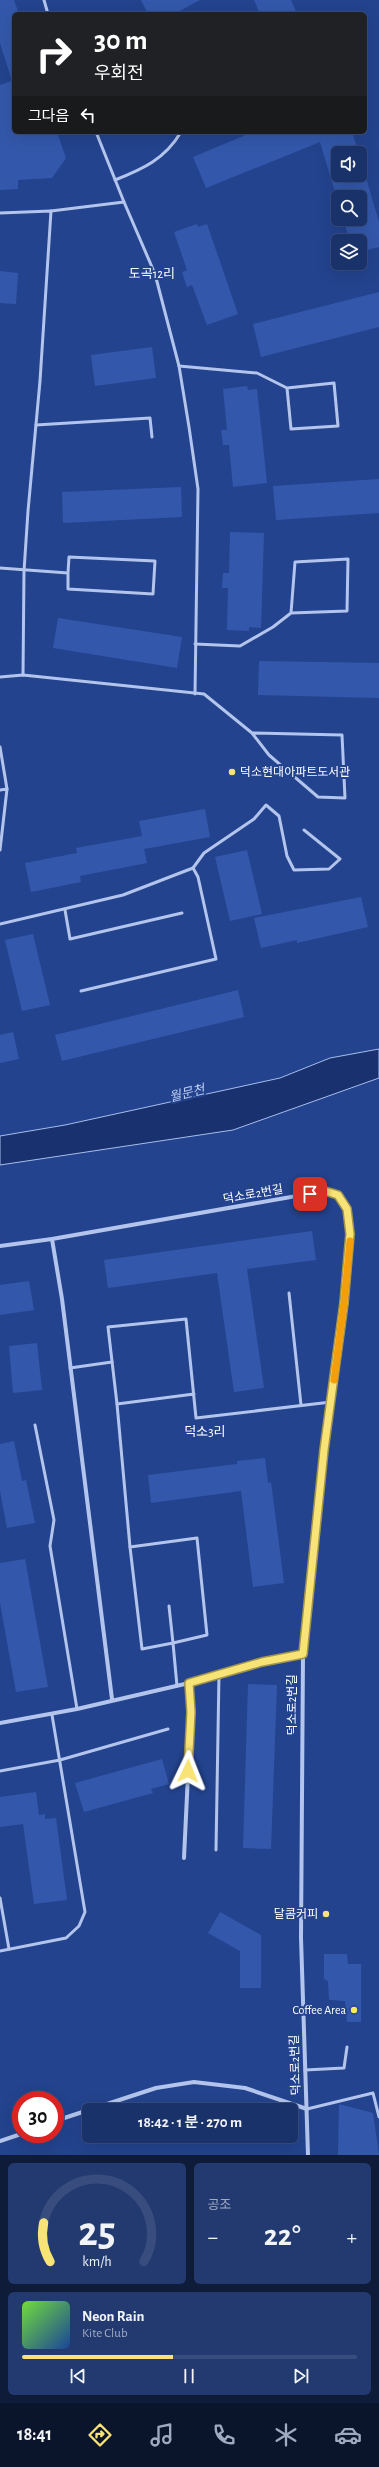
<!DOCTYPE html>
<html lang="ko">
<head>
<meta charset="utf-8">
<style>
  body { margin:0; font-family:"Alegreya Sans","Noto Sans KR",sans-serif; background:#233a70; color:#f1f3f6; height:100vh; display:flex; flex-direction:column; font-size:15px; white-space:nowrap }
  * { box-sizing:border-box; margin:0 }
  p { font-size:13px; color:#9faac1 }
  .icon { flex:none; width:22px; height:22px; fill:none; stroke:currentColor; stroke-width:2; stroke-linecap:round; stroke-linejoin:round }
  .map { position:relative; height:2155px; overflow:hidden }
  .sheet { display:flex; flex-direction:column; gap:8px; padding:8px; background:#0e1c3a; flex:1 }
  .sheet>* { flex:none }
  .top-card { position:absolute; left:12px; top:12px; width:355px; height:122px; border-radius:6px; box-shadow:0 4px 16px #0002,0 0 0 1px #384d7e; background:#202124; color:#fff; overflow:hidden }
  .tools { position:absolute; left:331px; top:146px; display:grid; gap:8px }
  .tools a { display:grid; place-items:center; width:36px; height:36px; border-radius:6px; background:#1a326a; box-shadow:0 4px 16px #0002,0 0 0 1px #384d7e; font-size:20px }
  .speed { position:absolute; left:12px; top:2091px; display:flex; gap:8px; font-size:20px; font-weight:700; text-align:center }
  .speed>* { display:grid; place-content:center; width:52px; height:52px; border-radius:50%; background:#1a326a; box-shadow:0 4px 16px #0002,0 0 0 1px #384d7e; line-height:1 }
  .speed .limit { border:6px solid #d22; background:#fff; color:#111 }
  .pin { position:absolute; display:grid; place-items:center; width:34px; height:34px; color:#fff; margin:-17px; border-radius:8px; box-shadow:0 2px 6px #0006 }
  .me { position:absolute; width:44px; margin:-22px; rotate:2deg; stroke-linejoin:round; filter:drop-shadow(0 0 3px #0008) }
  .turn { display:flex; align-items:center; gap:14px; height:84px; padding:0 16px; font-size:18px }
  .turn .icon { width:52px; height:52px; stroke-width:2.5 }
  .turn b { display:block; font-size:28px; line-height:34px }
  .then { display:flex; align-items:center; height:38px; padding:0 16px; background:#0003; gap:8px; font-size:15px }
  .big { font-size:30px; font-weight:600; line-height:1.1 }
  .sheet .card { flex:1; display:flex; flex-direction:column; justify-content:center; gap:6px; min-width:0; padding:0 14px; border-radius:6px; background:#233a70 }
  .sheet .dial { align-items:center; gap:0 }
  .dial svg { height:104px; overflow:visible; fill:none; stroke:#384d7e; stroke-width:7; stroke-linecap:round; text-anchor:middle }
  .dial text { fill:#f1f3f6; stroke:none }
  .song { display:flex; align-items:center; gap:12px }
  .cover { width:48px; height:48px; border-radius:6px; background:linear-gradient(135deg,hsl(100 70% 55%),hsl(220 70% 35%)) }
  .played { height:4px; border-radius:2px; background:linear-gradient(90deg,#f7e376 45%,#384d7e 45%) }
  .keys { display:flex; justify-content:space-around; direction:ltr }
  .heat { display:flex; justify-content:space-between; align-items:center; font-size:22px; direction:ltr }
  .sheet .tiles { flex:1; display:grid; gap:8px; grid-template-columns:1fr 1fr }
  .card:last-child { grid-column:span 2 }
  .trip { position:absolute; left:82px; top:2103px; width:216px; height:40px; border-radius:6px; background:#1a326a; box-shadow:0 4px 16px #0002,0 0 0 1px #384d7e; font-weight:600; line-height:40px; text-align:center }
  .tab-bar { display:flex; height:64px; justify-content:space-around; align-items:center; background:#0a142a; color:#9faac1 }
  .tab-bar .icon { width:28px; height:28px }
  .tab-bar .current { color:#f7e376 }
  .tab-bar b { font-size:18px; color:#f1f3f6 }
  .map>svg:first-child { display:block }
  .water { fill:#19316e; stroke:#a7beec }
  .building { fill:#3358ab }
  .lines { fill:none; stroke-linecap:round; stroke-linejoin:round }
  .service { stroke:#b3c5ec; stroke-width:3 }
  .minor { stroke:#b3c5ec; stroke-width:4 }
  .route-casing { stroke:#a1944d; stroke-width:10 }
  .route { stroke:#f7e376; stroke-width:7 }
  .slow { stroke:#f59e0b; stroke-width:7 }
  .poi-dot { fill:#f7e376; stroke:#23438e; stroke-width:1.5 }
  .labels { text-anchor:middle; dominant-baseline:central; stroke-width:4; stroke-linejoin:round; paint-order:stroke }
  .poi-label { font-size:12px; fill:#fff; stroke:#23438e; text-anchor:end }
  .street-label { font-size:12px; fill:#fff; stroke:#23438e }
  .neighbourhood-label { font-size:13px; fill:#fff; stroke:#23438e }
  .water-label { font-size:13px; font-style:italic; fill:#bfcff3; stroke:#23438e }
</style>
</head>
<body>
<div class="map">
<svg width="379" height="2155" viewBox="0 0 379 2155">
  <rect width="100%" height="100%" fill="#23438e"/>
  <!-- water -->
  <polygon class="water" points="379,1049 379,1078 233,1130 0,1165 0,1136 65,1125 280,1078 330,1058"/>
  <!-- building -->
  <g class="building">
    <polygon points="0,0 14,0 19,14 14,14 14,78 11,78 0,43"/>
    <polygon points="141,0 200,0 174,14 148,14"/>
    <polygon points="254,0 291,0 297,14 260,14"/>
    <polygon points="14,80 14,132 57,132 66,158 52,178 18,180 18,189 0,190 0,85"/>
    <polygon points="253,132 352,132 359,153 338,153 338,175 360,175 360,157 379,222 379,247 360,252 360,241 350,241 343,219 360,219 360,197 338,197 338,202 320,142 206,188 193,157"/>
    <polygon points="197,224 198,227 207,224 238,314 207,325 192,285 187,287 182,272 187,270 174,232"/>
    <polygon points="0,271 18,273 16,304 0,303"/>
    <polygon points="379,292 379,327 261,357 253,324"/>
    <polygon points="152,347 156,378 95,386 91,355"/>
    <polygon points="247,386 248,390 257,389 267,483 233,487 229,445 223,445 221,430 227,430 223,389"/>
    <polygon points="379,479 379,513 276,520 273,486"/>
    <polygon points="181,487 182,517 63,523 62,492"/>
    <polygon points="230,532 264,533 261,628 249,627 249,631 227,630 228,588 222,588 223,573 229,573"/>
    <polygon points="58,618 182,637 177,668 53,648"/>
    <polygon points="259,661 379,663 379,698 258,695"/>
    <polygon points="205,809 210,837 144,849 147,863 80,876 81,882 31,892 25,863 77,853 76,848 142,836 139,821"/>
    <polygon points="247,850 262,914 230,921 215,857"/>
    <polygon points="361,897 368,927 297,943 297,940 261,948 254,918"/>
    <polygon points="33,934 50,1005 22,1011 5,940"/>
    <polygon points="238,990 244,1017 62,1061 55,1035"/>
    <polygon points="13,1032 19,1059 0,1063 0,1035"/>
    <polygon points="312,1231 316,1260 247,1269 264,1388 234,1392 217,1273 108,1288 104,1260"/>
    <polygon points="29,1281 34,1310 0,1315 0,1285"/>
    <polygon points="37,1343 42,1390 13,1393 9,1346"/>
    <polygon points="14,1441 22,1481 26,1480 35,1523 7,1528 0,1491 0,1444"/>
    <polygon points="265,1458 268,1483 271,1482 284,1583 253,1587 241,1491 151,1503 148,1475 237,1464 237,1461"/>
    <polygon points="25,1559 48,1687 16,1692 0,1603 0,1563"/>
    <polygon points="248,1684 277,1685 271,1849 243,1848"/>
    <polygon points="162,1759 169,1784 151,1789 153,1793 84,1812 75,1783"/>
    <polygon points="36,1792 39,1815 45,1814 45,1819 56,1818 67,1900 34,1904 23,1824 0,1827 0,1797"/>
    <polygon points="220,1912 261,1935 261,1988 240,1988 240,1951 208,1933"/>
    <polygon points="324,1954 347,1954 348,1964 361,1964 361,2022 347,2022 345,2001 329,2000 328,1981 324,1979"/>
    <polygon points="339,2104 373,2113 379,2155 338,2155"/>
  </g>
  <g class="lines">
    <!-- service -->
    <g class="service">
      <polyline points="44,0 48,14"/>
      <polyline points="96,132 124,202"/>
      <path d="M 115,180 C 143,169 165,159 181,132"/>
      <polyline points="51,211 124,202 155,274 179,366 189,427 198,489 195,694"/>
      <polyline points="0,213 51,211 40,381 28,511 24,571 23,675"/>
      <polyline points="179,366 257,373 287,388 334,383 338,426 291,429 287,388"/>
      <polyline points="36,425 150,418 152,437"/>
      <polyline points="0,568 68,573 69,557 155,561 153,594 68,589 68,573"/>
      <polyline points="195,644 240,646 273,627 291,613 347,611 348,559 295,562 291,613"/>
      <polyline points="0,677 23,675 204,694 252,733 269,755 318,797 345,798 342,735 252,733"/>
      <polyline points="0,747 7,789"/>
      <polyline points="0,790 7,789 0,850"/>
      <polyline points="65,910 70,939 182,913"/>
      <polyline points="0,924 123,895 193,868 204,853 254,819 266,805 279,816 287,856 294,870 329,869 340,859 304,830"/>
      <polyline points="81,991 216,959 198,877 193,868"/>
      <polyline points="289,1293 301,1405"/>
      <polyline points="70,1368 112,1362"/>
      <polyline points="194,1394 117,1404 108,1327 186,1319 196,1418 331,1402"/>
      <polyline points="117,1404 130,1547"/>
      <polyline points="35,1425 54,1520 50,1546 77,1709"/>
      <polyline points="169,1606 173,1643 142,1649 130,1547 197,1538 207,1635 173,1643 177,1686"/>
      <polyline points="0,1771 60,1760 168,1729"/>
      <polyline points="216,1850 219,1674"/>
      <polyline points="0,1898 9,1949"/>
      <polyline points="0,1951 66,1938 79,1926 85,1912 52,1715"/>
      <polyline points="305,2070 344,2068 347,2047"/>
      <polyline points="307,2109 373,2093 379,2117"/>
    </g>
    <!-- minor -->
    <g class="minor">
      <polyline points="52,1239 62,1299 112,1699"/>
      <polyline points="0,1246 52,1239 325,1191 338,1195 347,1209 350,1234 344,1303 324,1450 303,1655 301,1938 308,2155"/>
      <polyline points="0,1723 77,1709 189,1683 262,1662 303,1655"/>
      <polyline points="184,1858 191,1712 189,1683"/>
      <polyline points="55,2121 156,2088 194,2082 245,2088 307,2109"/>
      <polyline points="0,2141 21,2134"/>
    </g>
  </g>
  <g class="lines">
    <!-- route casing -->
    <g class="route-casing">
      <polyline id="route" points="188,1771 191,1712 189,1683 262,1662 303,1654 324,1450 344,1303 350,1234 347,1209 338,1195 325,1191 310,1194"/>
    </g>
    <!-- route -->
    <use href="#route" class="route"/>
    <!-- slow -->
    <polyline class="slow" points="334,1380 344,1303 350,1241"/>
  </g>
  <!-- markers -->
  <g class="poi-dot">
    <circle cx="232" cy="772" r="4"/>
    <circle cx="326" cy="1914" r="4"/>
    <circle cx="354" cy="2010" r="4"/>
  </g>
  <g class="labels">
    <!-- poi labels -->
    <g class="poi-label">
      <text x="240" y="772" text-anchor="start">덕소현대아파트도서관</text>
      <text x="318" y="1914">달콤커피</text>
      <text x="346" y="2010">Coffee Area</text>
    </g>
    <!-- street labels -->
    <g class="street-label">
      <text transform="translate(253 1194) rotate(-10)">덕소로2번길</text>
      <text transform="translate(292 1705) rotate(-90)">덕소로2번길</text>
      <text transform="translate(295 2065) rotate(-92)">덕소로2번길</text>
    </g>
    <!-- neighbourhood labels -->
    <g class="neighbourhood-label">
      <text x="152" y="274">도곡12리</text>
      <text x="205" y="1432">덕소3리</text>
    </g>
    <!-- water labels -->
    <g class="water-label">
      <text transform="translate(187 1094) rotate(-14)">월문천</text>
    </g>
  </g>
</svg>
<div class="tools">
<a><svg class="icon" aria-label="sound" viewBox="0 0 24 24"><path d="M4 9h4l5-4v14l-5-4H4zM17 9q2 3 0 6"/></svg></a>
<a><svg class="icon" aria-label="search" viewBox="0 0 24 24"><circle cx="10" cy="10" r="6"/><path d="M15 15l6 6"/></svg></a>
<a><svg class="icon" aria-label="layers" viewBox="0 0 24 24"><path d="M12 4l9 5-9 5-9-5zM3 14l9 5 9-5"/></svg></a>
</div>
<div class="speed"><div class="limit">30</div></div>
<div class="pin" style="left:310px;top:1194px;background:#d93025"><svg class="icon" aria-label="arrive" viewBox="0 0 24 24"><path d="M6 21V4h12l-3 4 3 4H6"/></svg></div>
<svg class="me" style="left:188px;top:1771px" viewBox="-20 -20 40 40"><path d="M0-17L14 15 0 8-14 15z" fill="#f7e376" stroke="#fff" stroke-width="4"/></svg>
<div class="trip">18:42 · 1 분 · 270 m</div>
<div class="top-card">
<div class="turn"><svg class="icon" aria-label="right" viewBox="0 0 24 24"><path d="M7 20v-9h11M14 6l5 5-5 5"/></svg><div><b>30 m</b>우회전</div></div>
<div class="then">그다음<svg class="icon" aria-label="left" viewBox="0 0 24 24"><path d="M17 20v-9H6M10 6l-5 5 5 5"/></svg></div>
</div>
</div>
<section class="sheet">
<div class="tiles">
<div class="card dial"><svg viewBox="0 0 100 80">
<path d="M14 69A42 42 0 1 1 86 69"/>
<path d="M14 69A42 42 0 0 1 9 39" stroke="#f7e376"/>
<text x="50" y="56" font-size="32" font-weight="700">25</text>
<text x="50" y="72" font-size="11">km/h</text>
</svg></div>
<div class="card"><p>공조</p>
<div class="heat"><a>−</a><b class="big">22°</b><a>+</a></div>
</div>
<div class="card">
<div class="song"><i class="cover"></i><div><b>Neon Rain</b><p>Kite Club</p></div></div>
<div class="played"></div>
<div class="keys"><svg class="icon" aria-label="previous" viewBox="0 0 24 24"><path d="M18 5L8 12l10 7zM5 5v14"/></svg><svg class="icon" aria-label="pause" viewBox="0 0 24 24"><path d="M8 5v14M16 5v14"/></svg><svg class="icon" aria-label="next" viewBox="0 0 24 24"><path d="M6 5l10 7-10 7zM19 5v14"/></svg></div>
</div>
</div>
</section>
<nav class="tab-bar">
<b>18:41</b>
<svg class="icon current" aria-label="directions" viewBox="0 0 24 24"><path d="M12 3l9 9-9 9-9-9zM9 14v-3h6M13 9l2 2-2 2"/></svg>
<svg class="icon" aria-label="music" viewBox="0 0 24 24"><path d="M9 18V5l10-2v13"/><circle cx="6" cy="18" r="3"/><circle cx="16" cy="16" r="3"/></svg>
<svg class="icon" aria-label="phone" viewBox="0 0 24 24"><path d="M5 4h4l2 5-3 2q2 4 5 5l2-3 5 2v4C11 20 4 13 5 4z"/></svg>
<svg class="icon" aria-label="climate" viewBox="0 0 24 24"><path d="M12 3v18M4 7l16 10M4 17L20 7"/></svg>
<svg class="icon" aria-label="car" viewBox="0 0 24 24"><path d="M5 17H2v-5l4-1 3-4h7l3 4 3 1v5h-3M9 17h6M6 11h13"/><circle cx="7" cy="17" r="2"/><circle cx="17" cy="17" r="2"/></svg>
</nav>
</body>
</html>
